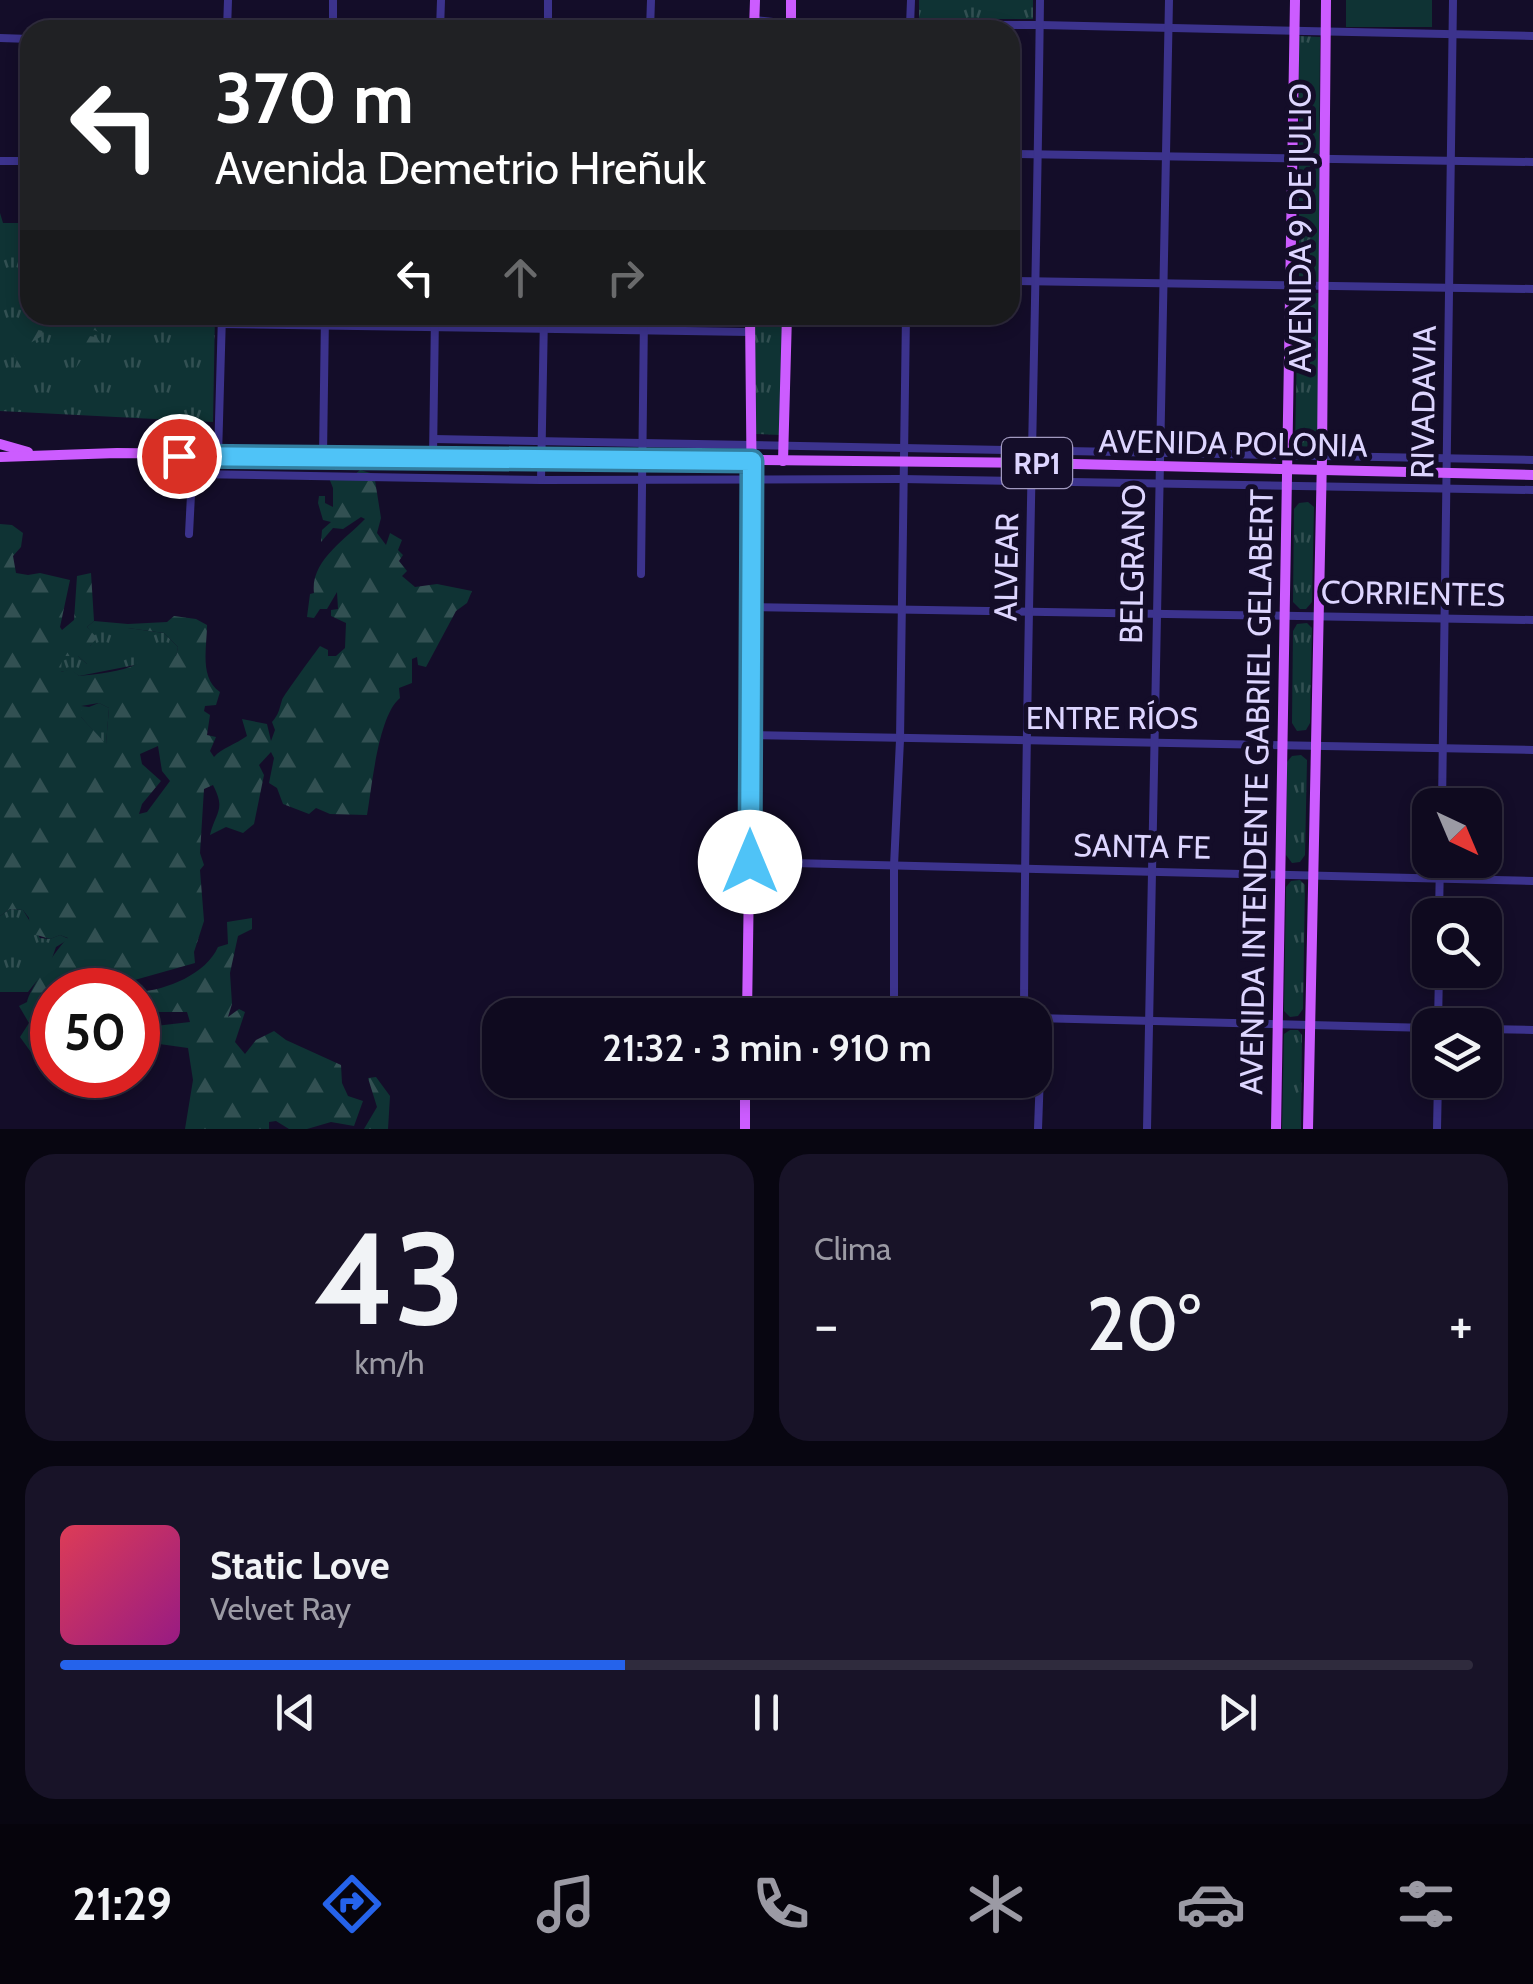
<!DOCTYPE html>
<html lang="es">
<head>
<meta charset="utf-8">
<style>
  body { margin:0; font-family:Cabin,sans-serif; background:#181328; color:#f1f3f6; height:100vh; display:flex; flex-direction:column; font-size:38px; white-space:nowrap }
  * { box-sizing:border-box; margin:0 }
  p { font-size:32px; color:#9b9aa4 }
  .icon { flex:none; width:55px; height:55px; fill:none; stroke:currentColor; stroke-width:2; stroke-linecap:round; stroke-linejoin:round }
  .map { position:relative; height:1129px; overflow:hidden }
  .panel { display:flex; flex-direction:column; gap:25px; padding:25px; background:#080611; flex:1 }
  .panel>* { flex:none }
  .banner { position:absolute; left:20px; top:20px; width:1000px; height:305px; border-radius:30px; box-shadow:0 5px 15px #0003,0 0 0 2px #2f2b3d; background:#202124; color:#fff; overflow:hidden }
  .needle { width:65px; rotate:136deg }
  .fabs { position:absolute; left:1412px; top:788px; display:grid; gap:20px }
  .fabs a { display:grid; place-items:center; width:90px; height:90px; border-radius:20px; background:#0f0a1f; box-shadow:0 5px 15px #0003,0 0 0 2px #2f2b3d; font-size:50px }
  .speed { position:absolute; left:30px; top:968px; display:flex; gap:20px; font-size:50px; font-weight:700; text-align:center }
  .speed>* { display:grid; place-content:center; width:130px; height:130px; border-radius:50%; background:#0f0a1f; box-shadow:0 5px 15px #0003,0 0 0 2px #2f2b3d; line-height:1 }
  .speed .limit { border:15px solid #d22; background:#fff; color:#111 }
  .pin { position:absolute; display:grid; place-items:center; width:85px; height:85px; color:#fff; margin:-42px; border:5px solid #fff; border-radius:50%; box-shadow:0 2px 10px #0007 }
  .me { position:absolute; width:110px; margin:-55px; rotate:0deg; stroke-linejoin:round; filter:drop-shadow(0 0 8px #0008) }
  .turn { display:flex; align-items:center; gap:35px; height:210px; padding:0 30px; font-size:45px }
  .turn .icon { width:130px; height:130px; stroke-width:2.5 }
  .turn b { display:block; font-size:70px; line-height:85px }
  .lanes { display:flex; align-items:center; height:95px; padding:0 30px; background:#0003; justify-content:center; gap:50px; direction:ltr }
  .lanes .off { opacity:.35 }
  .big { font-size:75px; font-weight:600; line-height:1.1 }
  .panel .widget { flex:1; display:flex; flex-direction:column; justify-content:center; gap:15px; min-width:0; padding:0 35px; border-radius:30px; background:#181328 }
  .panel .dial { align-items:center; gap:0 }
  .dial b { font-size:130px; line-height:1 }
  .song { display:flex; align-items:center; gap:30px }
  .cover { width:120px; height:120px; border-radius:15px; background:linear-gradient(135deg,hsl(350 70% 55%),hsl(310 70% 35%)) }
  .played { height:10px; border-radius:5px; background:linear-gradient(90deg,#2563eb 40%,#2f2b3d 40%) }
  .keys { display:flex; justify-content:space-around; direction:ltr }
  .heat { display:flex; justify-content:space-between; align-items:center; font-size:55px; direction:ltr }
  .panel .tiles { flex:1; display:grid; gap:25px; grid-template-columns:1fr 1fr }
  .widget:last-child { grid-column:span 2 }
  .trip { position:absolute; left:482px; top:998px; width:570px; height:100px; border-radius:30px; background:#0f0a1f; box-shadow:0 5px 15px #0003,0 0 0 2px #2f2b3d; font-weight:600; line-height:100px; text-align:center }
  .dock { display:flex; height:160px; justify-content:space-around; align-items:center; background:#06040c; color:#9b9aa4 }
  .dock .icon { width:70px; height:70px }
  .dock .current { color:#2563eb }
  .dock b { font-size:45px; color:#f1f3f6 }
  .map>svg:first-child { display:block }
  .grass { fill:url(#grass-tufts) }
  .forest { fill:url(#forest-firs); fill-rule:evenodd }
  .garden { fill:#0f3334 }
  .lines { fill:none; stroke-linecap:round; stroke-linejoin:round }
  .minor { stroke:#3c338d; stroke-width:8 }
  .major { stroke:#cc5cff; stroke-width:10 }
  .route-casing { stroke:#337fa1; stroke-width:25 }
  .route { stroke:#4fc3f7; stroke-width:18 }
  .labels { text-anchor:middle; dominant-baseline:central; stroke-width:10; stroke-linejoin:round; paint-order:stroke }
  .shield { fill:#140d29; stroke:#a199bf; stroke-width:2.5 }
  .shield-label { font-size:30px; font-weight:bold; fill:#ddd5ff }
  .street-label { font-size:32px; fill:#ddd5ff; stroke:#140d29 }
</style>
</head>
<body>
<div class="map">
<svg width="1533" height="1129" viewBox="0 0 1533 1129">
  <defs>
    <pattern id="grass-tufts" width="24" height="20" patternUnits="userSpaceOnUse" patternTransform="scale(2.5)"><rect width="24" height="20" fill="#0f3334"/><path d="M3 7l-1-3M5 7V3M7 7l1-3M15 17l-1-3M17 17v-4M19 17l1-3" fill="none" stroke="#325052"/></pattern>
    <pattern id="forest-firs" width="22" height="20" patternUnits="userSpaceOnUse" patternTransform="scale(2.5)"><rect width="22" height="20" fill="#0f3334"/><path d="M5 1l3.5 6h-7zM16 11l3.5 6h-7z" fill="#325052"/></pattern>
  </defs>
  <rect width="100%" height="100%" fill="#140d29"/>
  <!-- grass -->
  <g class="grass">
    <rect x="919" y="0" width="114" height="19"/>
    <polygon points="1299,36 1320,37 1319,155 1299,155"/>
    <polygon points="1299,164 1321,164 1319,282 1299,281"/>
    <polygon points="0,213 3,223 30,223 30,315 215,315 213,422 0,411"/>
    <polygon points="1298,293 1319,293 1318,447 1295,446"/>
    <polygon points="755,315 783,315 780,435 755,434"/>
    <polygon points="1308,502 1314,507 1312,602 1306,609 1300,609 1293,602 1294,509 1299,503"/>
    <polygon points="94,621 128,624 128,628 164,633 178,647 176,657 79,676 71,670 60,672 61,656 78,656 87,664 90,646 96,638 87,627"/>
    <polygon points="1307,623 1312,628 1310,723 1306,730 1297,731 1292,723 1293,631 1297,624"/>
    <polygon points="99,703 109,708 106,745 81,717 81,706 89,707"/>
    <polygon points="1301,755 1307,760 1305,855 1300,862 1292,863 1286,855 1287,762 1292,756"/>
    <polygon points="1300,880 1305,885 1303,1009 1298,1016 1290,1017 1284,1011 1286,887 1291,881"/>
    <polygon points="10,909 23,910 40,938 50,939 60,935 69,939 56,947 50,964 28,992 0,992 0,916"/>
    <polygon points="1290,1030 1298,1030 1302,1035 1301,1129 1282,1129 1284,1034"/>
  </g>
  <!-- forest -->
  <g class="forest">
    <path d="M 30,278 L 30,315 L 36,316 L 27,328 L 32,333 L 34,329 L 43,331 L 42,336 L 22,348 L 21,370 L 18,374 L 14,370 L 17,359 C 8,348 14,337 18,326 L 22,324 L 29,290 L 27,281 Z"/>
    <path d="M 76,315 L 124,315 L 121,323 L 106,335 L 94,330 L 90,332 L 89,336 L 96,337 C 105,347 104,351 98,362 L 86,364 L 79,372 L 76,368 L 83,357 L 76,355 L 74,348 L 81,342 L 75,339 Z"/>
    <path d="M 360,470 L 374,474 L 381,518 L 377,533 L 386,545 L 390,533 L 402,540 L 398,550 L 403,555 L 399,561 L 407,571 L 402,576 L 415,587 L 437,584 L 472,591 L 467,603 L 456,611 L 426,667 L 418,665 L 417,657 L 412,659 L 412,683 L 399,688 L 400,698 C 378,716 372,787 367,815 L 330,814 L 316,808 L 309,814 L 283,804 L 277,788 L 269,783 L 274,758 L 271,752 L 259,765 L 264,775 L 254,824 L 243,833 L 226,827 L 210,835 C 216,811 226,810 213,785 L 204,789 L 200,853 L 204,865 L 200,870 L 204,921 L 194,952 L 195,963 L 124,983 L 126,990 L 78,990 L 85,983 L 70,979 L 58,990 L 52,990 L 52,1041 L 49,1040 L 48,1029 L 42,1030 L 39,1042 L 43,1052 L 38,1062 L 20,1037 L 29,1023 L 19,1006 L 27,1002 C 29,990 59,945 68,938 L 60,935 L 50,939 L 30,933 L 29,918 L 23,910 L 10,909 L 0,916 L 0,524 L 12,525 L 23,533 L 21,547 L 13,556 L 16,573 L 28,575 L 40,573 L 70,580 L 60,627 L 62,630 L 74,620 L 77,576 L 91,573 L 94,621 L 87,627 L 97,638 L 90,646 L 93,664 L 87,664 L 78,656 L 62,656 L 61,672 L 71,669 L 79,676 C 97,674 121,672 137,664 L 138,656 L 154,653 L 157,660 L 176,656 L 178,647 L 164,633 L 128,628 L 128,624 L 167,622 L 174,616 L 196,619 L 207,625 C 207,647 199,678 220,692 L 216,705 L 205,706 L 204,711 L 210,715 L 207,735 L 216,737 L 210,751 L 214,757 C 222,748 236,744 247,736 L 242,719 L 267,724 L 271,741 L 275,730 L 272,722 C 279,714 279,710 282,700 C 283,696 317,650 320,646 L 328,650 L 328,656 L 336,656 L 345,648 L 346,623 L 331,616 L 331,610 L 338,609 L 337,592 L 327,609 L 320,609 L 314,618 L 307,617 L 310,594 L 314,593 C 310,561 346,539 365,519 L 361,517 L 343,529 L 333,528 L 321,542 L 322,530 L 331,522 L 323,520 L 318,503 L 319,496 L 325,496 L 325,503 L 333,507 L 333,488 L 329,478 L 332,473 L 353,476 ZM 99,703 L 109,708 L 106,744 L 81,717 L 81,706 ZM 158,746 L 162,771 L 170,781 L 147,812 L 139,814 L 142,804 L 161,781 L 142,764 L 140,754 Z"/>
    <path d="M 252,918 L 252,929 L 238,936 L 230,973 L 232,1004 L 228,1017 L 239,1009 L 245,1012 L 235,1042 L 245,1054 L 256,1040 L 274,1031 L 286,1040 L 341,1065 L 342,1083 L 348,1096 L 363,1101 L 354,1126 L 331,1122 L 307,1129 L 289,1129 L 276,1121 L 269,1122 L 269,1129 L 185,1129 L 193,1080 L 188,1048 L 138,1041 L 138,1028 L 190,1022 L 187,1012 L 138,1012 L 138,992 C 167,990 206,974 218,947 L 228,944 L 227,922 Z"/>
    <polygon points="376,1077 390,1096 388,1129 364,1129 377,1107 368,1078"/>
  </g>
  <!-- garden -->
  <rect class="garden" x="1346" y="0" width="86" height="27"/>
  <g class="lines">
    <!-- minor -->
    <g class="minor">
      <polyline points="754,20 791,24 1040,25 1533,36"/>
      <polyline points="910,26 911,0"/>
      <polyline points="227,30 228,0"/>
      <polyline points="333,30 333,0"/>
      <polyline points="440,30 441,0"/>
      <polyline points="548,30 548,0"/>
      <polyline points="650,30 651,0"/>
      <polyline points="0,38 30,39"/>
      <polyline points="1010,154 1533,162"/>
      <polyline points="0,161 30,161"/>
      <polyline points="1010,281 1533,289"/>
      <polyline points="222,324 750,332"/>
      <polyline points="434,439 1533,460"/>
      <polyline points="218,456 222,315"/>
      <polyline points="323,456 325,315"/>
      <polyline points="433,457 435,315"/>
      <polyline points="192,474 541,480 901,479 1533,490"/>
      <polyline points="541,480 544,315"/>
      <polyline points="189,534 193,455"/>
      <polyline points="641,574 644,315"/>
      <polyline points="753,607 1533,620"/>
      <polyline points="751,735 1533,750"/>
      <polyline points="1442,805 1453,0"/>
      <polyline points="751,862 1533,881"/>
      <polyline points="1439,915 1440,860"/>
      <polyline points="747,1012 888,1015"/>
      <polyline points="894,1015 894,866 900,740 906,315"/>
      <path d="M 1024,1015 C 1025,677 1036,338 1040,0"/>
      <polyline points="1035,1018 1430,1028"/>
      <polyline points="1438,1025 1439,970"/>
      <polyline points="1485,1029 1533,1030"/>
      <polyline points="1038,1129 1042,1018"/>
      <polyline points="1147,1129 1169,0"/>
      <polyline points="1437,1129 1438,1080"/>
    </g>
    <!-- major -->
    <g class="major">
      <polyline points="754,30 755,0"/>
      <polyline points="791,30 791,0"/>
      <polyline points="0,444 28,452"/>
      <polyline points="0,457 117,453 1032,463 1533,475"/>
      <polyline points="783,461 787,315"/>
      <polyline points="747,1015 753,607 750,315"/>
      <polyline points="745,1129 745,1080"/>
      <polyline points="1276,1129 1295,0"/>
      <polyline points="1308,1129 1322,457 1326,0"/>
    </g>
  </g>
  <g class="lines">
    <!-- route casing -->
    <g class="route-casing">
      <polyline id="route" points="179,456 752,461 750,862"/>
    </g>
    <!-- route -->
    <use href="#route" class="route"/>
  </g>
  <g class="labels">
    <!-- shield labels -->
    <rect class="shield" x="1002" y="438" width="70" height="50" rx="8"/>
    <g class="shield-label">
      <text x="1037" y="463">RP1</text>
    </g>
    <!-- street labels -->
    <g class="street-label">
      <text transform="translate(1299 228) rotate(-90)">AVENIDA 9 DE JULIO</text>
      <text transform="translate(1423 402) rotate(-89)">RIVADAVIA</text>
      <text transform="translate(1233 443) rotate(1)">AVENIDA POLONIA</text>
      <text transform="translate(1132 564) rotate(-89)">BELGRANO</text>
      <text transform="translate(1006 567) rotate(-89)">ALVEAR</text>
      <text transform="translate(1413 593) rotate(1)">CORRIENTES</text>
      <text x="1112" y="717">ENTRE RÍOS</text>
      <text transform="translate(1256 792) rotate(-89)">AVENIDA INTENDENTE GABRIEL GELABERT</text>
      <text transform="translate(1142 846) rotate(1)">SANTA FE</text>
    </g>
  </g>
</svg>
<div class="fabs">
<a><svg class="needle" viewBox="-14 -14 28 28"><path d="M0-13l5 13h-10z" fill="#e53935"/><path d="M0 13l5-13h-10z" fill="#9b9aa4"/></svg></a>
<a><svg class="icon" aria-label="search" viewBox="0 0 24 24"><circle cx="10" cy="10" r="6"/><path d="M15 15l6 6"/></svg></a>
<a><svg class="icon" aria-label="layers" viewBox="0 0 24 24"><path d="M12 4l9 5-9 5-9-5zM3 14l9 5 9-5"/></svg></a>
</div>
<div class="speed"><div class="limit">50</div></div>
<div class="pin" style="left:179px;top:456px;background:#d93025"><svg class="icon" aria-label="arrive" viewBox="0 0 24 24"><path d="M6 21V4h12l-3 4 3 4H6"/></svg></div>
<svg class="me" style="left:750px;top:862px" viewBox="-20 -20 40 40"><circle r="19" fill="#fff"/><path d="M0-13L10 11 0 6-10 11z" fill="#4fc3f7"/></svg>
<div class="trip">21:32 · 3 min · 910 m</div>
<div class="banner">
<div class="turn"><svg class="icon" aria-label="left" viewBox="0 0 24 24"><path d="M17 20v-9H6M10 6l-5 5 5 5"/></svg><div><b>370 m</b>Avenida Demetrio Hreñuk</div></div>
<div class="lanes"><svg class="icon" aria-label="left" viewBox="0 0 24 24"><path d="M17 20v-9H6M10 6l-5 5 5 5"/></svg><svg class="icon off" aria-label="ahead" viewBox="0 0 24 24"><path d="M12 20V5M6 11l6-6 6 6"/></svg><svg class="icon off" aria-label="right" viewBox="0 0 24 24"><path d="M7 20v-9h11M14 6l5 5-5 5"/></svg></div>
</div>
</div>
<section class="panel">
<div class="tiles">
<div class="widget dial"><b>43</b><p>km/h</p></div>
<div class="widget"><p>Clima</p>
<div class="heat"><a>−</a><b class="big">20°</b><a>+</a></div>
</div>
<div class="widget">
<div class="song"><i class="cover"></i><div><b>Static Love</b><p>Velvet Ray</p></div></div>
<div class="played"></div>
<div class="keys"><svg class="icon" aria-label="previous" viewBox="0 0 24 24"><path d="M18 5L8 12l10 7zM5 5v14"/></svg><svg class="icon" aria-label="pause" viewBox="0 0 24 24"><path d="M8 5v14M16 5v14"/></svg><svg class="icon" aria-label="next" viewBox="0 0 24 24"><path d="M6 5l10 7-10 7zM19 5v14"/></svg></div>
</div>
</div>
</section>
<nav class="dock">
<b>21:29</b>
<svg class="icon current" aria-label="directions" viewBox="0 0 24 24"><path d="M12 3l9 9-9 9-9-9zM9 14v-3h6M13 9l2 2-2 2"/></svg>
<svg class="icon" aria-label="music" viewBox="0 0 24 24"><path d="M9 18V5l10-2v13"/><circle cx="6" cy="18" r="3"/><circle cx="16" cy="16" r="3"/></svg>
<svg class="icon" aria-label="phone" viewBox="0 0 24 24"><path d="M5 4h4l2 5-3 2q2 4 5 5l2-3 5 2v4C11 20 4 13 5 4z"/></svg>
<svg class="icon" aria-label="climate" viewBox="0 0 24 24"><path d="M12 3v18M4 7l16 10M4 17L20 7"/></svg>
<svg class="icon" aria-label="car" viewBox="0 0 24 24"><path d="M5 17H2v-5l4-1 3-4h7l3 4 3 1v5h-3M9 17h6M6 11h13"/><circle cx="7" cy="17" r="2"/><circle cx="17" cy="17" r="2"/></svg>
<svg class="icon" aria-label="filters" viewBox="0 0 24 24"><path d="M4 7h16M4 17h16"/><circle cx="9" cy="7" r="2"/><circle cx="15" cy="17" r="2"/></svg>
</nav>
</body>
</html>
